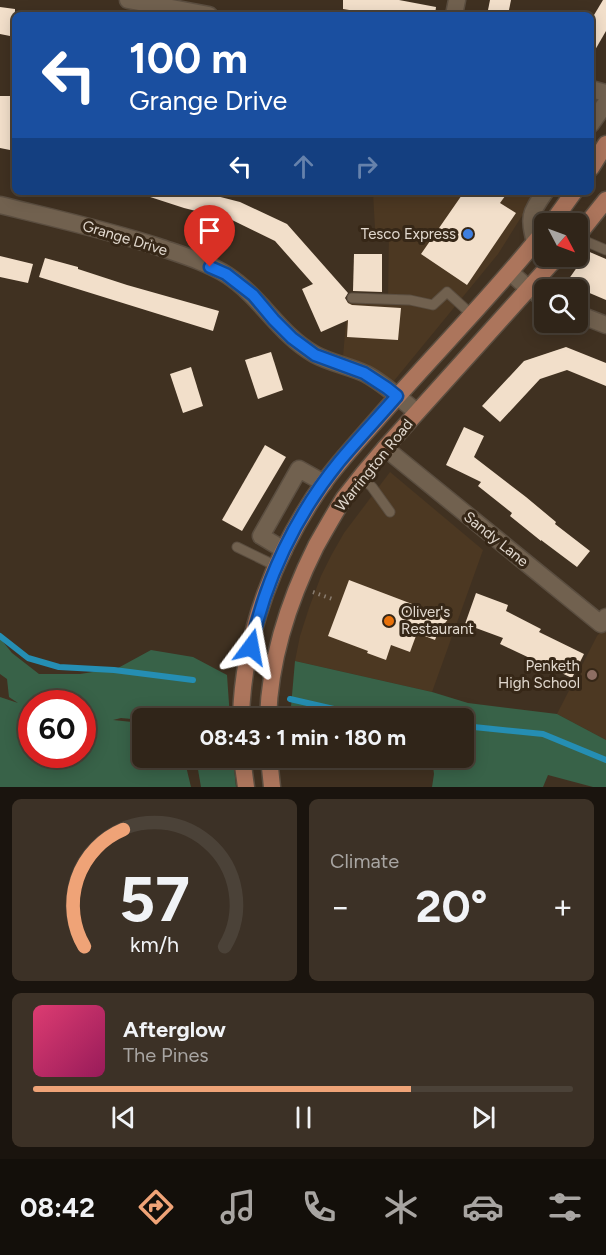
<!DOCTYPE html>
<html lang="en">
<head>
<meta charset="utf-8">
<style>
  body { margin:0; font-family:Figtree,sans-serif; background:#3c3126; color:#f1f3f6; height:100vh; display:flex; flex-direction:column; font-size:22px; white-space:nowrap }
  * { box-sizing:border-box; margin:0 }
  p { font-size:20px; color:#a8a5a2 }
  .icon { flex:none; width:33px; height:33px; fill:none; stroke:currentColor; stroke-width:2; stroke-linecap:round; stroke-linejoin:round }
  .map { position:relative; height:787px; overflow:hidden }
  .drawer { display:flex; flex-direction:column; gap:12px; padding:12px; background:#1a140e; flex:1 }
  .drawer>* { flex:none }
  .top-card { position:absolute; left:12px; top:12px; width:582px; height:183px; border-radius:9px; box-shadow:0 3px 15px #0003,0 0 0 2px #4b4238; background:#1a4fa0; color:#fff; overflow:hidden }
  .needle { width:39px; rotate:131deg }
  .controls { position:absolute; left:534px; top:213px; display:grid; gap:12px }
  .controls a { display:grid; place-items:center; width:54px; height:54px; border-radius:9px; background:#302519; box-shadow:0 3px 15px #0003,0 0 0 2px #4b4238; font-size:30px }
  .speed { position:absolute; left:18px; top:690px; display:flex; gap:12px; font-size:30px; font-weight:700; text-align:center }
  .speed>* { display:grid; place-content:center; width:78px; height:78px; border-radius:50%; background:#302519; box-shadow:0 3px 15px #0003,0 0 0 2px #4b4238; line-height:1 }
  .speed .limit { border:9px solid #d22; background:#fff; color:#111 }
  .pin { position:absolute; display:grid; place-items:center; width:51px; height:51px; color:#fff; margin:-62px -26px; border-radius:50% 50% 50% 0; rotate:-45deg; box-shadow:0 0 6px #0007 }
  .pin .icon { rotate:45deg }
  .me { position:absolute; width:66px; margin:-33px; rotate:13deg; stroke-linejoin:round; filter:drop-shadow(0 0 4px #0008) }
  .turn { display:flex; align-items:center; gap:21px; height:126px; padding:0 18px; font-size:27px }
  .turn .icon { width:78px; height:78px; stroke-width:2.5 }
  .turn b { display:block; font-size:42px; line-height:51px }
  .lanes { display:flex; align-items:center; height:57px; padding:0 18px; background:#0003; justify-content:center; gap:30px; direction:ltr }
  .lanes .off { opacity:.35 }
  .big { font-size:45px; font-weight:700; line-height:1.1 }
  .drawer .widget { flex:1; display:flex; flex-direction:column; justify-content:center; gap:9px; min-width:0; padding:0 21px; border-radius:9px; background:#3c3126 }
  .drawer .dial { align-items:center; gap:0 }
  .dial svg { height:156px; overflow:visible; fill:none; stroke:#4b4238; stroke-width:7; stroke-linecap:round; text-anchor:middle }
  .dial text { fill:#f1f3f6; stroke:none }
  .song { display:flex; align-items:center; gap:18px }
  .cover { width:72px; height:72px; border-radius:9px; background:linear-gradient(135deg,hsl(340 70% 55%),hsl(330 70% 35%)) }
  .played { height:6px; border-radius:3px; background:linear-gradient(90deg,#efa377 70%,#4b4238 70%) }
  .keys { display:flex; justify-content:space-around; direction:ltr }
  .heat { display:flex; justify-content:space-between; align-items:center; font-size:33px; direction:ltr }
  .drawer .tiles { flex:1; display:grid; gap:12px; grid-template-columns:1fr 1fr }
  .widget:last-child { grid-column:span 2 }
  .trip { position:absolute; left:132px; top:708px; width:342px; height:60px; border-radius:9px; background:#302519; box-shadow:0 3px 15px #0003,0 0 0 2px #4b4238; font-weight:700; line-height:60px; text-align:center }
  .dock { display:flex; height:96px; justify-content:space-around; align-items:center; background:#130f0a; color:#a8a5a2 }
  .dock .icon { width:42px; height:42px }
  .dock .current { color:#efa377 }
  .dock b { font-size:27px; color:#f1f3f6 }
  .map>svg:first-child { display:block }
  .built { fill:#4c3822 }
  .green { fill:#386248; fill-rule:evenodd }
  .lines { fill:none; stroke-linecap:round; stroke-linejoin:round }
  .stream { stroke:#258eb3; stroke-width:6 }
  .building { fill:#f2dfca }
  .service-casing { stroke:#5b4e40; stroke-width:11 }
  .minor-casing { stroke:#5b4e40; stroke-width:19 }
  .tertiary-casing { stroke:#5b4e40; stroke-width:19 }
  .primary-casing { stroke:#5b4e40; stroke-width:19 }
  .path { stroke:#897c6f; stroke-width:4; stroke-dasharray:1.5 4.5; stroke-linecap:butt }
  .service { stroke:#71614f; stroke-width:9 }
  .minor { stroke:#71614f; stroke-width:16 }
  .tertiary { stroke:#71614f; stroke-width:16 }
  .primary { stroke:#ac755c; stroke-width:16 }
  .route-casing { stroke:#114b97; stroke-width:15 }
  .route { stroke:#1a73e8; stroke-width:10 }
  .shop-dot { fill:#3f7fe0; stroke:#362717; stroke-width:2 }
  .food-dot { fill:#e8710a; stroke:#362717; stroke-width:2 }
  .education-dot { fill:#8d6e63; stroke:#362717; stroke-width:2 }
  .labels { text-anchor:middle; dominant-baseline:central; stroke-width:6; stroke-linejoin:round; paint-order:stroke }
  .poi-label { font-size:15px; fill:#e1d8ce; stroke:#362717; text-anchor:end }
  .street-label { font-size:15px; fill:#e1d8ce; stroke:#362717 }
</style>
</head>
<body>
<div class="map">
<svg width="606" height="787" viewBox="0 0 606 787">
  <rect width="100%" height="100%" fill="#403121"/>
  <!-- built -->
  <g class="built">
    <polygon points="373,192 537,192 498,254 393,382 343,357 348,298 388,301 389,231 375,229"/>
    <polygon points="390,472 483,550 432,692 295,661 300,636 309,608 321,576 332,554 344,533"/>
    <polygon points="606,626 606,740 557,714 597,636"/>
  </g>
  <!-- green -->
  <g class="green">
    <path d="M 0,638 L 12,653 L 39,674 L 80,674 L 118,668 L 151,650 L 193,657 L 227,675 L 230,718 L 142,718 L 142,720 L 121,718 L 113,720 L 142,723 L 142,758 L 184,758 L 191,787 L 0,787 L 0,697 L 18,703 L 9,697 L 7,679 L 0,674 ZM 32,704 L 82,704 L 82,754 L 32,754 Z"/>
    <polygon points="295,661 432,692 468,703 557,714 606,740 606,787 593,787 548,775 543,787 432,787 434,774 432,758 464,758 464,718 290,718"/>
    <polygon points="196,758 233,758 236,787 201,787"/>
  </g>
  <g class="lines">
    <!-- stream -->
    <g class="stream">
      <polyline points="0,636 28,658 59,667 114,670 193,680"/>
      <polyline points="290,699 373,718"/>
      <polyline points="464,726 543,734 606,760"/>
    </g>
  </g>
  <!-- building -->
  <g class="building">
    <polygon points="343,0 399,0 436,7 435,15 380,15 343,9"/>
    <polygon points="490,0 511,0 508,15 487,15"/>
    <polygon points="603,0 606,0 606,31 591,57 591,20"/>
    <polygon points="0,7 15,9 15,37 0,34"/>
    <polygon points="0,96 15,96 15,151 0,148"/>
    <polygon points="144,192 201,192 240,202 287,224 348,293 345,298 348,303 352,305 401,308 398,340 347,337 348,320 321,332 302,289 313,284 275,241 232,220 184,208 144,195"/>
    <polygon points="464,192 508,192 500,203 516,213 467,285 421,254"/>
    <polygon points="585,250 606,259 606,300 566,283 580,263"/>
    <polygon points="354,254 382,254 382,292 353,291"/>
    <polygon points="0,256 33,264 28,283 0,277"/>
    <polygon points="45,258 78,267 78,269 127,285 219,311 213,331 39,277"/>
    <polygon points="566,347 606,363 606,386 567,370 540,379 500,422 482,406 524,361"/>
    <polygon points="271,352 283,390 258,399 245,360"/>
    <polygon points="191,367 203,406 183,413 170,374"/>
    <polygon points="464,427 484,436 474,457 526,497 556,522 555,524 590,551 577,567 541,540 541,541 510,516 512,513 478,486 481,482 446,465"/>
    <polygon points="265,445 286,457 242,531 222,520"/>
    <polygon points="349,580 449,618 438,632 435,640 417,633 410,652 391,645 386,660 367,653 368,651 328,636"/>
    <polygon points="476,593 508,605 506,611 541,629 539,632 584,654 572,678 500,644 503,638 465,624"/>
  </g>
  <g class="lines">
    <!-- service casing -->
    <g class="service-casing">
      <g id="service">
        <polyline points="578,238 606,250"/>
        <polyline points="352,298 410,300 433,305 447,292 471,314"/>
        <polyline points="361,477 372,487 390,512"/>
        <polyline points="237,547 276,566"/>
      </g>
    </g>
    <!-- minor casing -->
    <g class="minor-casing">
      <g id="minor">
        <polyline points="128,0 209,15"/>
        <polyline points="454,15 457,0"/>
        <polyline points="591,89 606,93"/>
        <polyline points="591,124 606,103"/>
        <path d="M 0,205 C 53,218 107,230 159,247 C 182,255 206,262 227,275 C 261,297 279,334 314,354 C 330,363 349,366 366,374 C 385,384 400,399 417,412"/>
        <path d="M 535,243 C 529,216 529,215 545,192"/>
        <polyline points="385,448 601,624 606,617"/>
        <polyline points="284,550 261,536 299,469 324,483"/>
      </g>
    </g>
    <!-- tertiary casing -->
    <g class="tertiary-casing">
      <g id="tertiary">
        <polyline points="510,272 529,289 544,298"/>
        <polyline points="578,314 606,325"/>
      </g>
    </g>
    <!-- primary casing -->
    <g class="primary-casing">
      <g id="primary">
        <polyline points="591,168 606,144"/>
        <polyline points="551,224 574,192"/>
        <polyline points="578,235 606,200"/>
        <path d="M 241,718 C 243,634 276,549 325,481 C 342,458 362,437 381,415 C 435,353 493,295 544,231"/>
        <path d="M 268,718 C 270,657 289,600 316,546 C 325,530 334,514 344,498 C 357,481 371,464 385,448 L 558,256"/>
        <polyline points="242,758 246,787"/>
        <polyline points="269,758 272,787"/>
      </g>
    </g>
    <!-- path -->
    <polyline class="path" points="313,592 335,600"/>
    <!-- service -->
    <use href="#service" class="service"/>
    <!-- minor -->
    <use href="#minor" class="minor"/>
    <!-- tertiary -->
    <use href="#tertiary" class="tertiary"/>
    <!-- primary -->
    <use href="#primary" class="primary"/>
  </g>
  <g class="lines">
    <!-- route casing -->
    <g class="route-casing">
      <path id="route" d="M 210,267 L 226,274 L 253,295 L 274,320 L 292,338 L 315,355 L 364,373 L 387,388 L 397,396 C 378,418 358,439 339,462 C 296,515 265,580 251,647"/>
    </g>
    <!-- route -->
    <use href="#route" class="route"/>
  </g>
  <!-- markers -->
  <circle class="shop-dot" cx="468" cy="234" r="6"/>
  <circle class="food-dot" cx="389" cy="621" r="6"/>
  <circle class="education-dot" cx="592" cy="675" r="6"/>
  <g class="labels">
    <!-- poi labels -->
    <g class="poi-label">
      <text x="456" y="234">Tesco Express</text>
      <text x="401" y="612" text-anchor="start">Oliver's<tspan x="401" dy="17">Restaurant</tspan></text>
      <text x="580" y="666">Penketh<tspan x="580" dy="17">High School</tspan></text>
    </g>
    <!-- street labels -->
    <g class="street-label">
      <text transform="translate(125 238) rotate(17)">Grange Drive</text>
      <text transform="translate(374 465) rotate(-51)">Warrington Road</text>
      <text transform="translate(496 539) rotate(39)">Sandy Lane</text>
    </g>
  </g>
</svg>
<div class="controls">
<a><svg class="needle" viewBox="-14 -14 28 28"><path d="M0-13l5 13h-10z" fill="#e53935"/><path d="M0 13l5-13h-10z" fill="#a8a5a2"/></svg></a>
<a><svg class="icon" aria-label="search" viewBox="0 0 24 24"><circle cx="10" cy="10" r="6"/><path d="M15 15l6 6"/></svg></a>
</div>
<div class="speed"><div class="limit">60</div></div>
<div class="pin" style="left:210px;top:267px;background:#d93025"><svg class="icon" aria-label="arrive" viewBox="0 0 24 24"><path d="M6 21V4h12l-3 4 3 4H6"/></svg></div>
<svg class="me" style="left:251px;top:647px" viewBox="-20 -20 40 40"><path d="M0-17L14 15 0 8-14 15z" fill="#1a73e8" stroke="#fff" stroke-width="4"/></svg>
<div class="trip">08:43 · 1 min · 180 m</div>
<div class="top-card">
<div class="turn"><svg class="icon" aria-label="left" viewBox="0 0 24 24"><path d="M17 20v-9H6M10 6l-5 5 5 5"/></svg><div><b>100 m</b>Grange Drive</div></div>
<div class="lanes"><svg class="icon" aria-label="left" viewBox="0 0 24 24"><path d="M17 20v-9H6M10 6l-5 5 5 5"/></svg><svg class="icon off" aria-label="ahead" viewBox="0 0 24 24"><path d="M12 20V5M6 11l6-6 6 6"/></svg><svg class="icon off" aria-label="right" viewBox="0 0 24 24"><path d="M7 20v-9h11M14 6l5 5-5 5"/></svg></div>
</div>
</div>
<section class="drawer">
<div class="tiles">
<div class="widget dial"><svg viewBox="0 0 100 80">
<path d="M14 69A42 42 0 1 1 86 69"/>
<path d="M14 69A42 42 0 0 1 34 9" stroke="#efa377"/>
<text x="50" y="56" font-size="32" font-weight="700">57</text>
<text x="50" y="72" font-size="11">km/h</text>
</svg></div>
<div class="widget"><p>Climate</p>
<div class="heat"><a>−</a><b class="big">20°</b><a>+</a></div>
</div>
<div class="widget">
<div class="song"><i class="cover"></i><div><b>Afterglow</b><p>The Pines</p></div></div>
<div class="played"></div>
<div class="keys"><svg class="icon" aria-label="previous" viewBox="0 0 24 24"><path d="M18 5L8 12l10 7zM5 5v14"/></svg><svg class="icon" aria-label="pause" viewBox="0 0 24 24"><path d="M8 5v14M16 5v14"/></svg><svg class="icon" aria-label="next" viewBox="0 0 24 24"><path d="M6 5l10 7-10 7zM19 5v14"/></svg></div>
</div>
</div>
</section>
<nav class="dock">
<b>08:42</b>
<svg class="icon current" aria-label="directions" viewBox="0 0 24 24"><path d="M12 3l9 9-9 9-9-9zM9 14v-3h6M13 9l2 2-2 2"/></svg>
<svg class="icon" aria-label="music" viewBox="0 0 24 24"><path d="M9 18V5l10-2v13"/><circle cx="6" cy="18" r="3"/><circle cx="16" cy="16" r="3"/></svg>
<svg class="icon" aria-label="phone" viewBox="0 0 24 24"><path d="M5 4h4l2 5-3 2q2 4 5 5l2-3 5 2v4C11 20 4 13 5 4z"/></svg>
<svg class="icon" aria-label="climate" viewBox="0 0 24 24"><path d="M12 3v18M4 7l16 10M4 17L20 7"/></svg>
<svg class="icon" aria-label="car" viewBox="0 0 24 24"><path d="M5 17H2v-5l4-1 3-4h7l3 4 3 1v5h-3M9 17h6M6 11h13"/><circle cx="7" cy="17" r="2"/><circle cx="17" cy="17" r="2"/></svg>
<svg class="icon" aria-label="filters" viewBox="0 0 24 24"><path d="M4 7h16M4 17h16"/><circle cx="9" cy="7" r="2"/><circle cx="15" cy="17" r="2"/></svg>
</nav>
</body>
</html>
